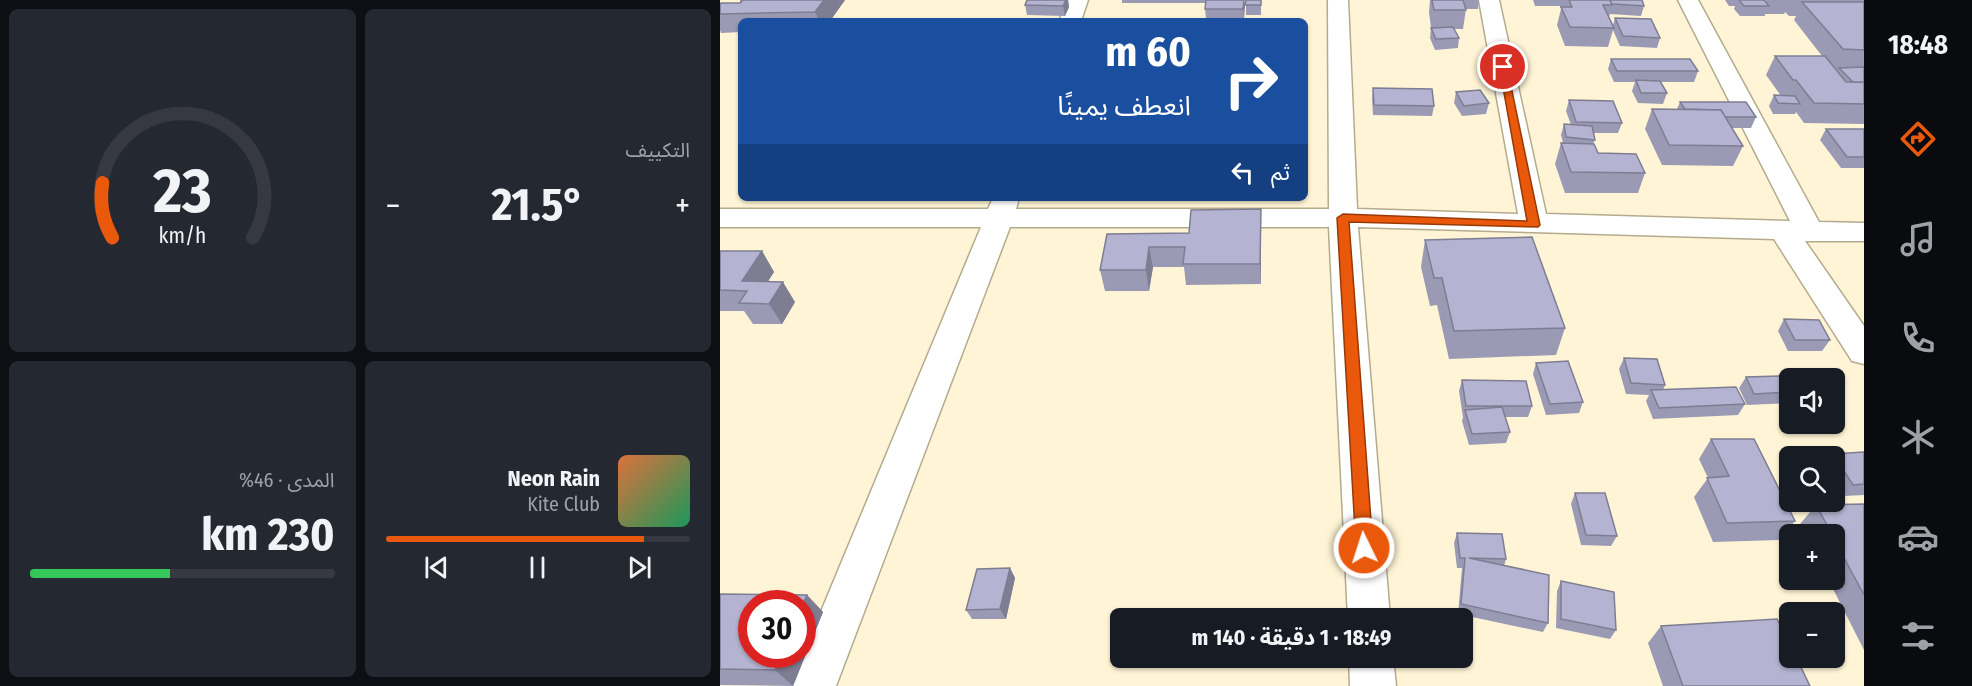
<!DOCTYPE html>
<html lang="ar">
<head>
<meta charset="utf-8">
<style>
  body { margin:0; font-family:"Fira Sans Condensed","Noto Sans Arabic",sans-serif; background:#242831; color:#f1f3f6; direction:rtl; height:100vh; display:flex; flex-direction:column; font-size:22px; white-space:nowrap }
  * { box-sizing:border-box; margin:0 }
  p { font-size:20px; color:#9ea1a6 }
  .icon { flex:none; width:33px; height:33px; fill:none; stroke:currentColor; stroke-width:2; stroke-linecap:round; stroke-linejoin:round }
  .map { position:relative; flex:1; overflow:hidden; direction:ltr }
  .sheet { display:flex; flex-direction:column; gap:9px; padding:9px; background:#0d0f14; width:720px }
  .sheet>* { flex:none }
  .banner { position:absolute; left:18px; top:18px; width:570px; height:183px; border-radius:9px; box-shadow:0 2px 4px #0004; direction:rtl; background:#1a4fa0; color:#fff; overflow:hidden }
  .controls { position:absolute; left:1059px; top:368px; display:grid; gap:12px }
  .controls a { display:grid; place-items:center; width:66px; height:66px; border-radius:9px; background:#171b24; box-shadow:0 2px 4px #0004; font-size:30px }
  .speed { position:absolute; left:18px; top:590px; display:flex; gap:12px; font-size:30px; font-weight:700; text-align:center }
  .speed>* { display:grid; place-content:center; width:78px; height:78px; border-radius:50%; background:#171b24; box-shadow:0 2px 4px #0004; line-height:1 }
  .speed .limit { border:9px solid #d22; background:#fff; color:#111 }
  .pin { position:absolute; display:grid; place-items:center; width:51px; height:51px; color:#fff; margin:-26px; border:3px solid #fff; border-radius:50%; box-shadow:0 2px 6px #0007 }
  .me { position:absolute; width:66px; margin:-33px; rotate:356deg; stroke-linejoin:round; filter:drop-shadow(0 0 4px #0008) }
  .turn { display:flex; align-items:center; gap:21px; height:126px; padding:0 18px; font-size:27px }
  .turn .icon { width:78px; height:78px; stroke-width:2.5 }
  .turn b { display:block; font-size:42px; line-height:51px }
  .then { display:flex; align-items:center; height:57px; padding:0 18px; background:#0003; gap:12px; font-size:22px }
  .big { font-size:45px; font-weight:700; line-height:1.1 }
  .sheet .card { flex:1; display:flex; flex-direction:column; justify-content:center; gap:9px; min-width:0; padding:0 21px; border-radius:9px; background:#242831 }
  .sheet .dial { align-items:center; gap:0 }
  .dial svg { height:156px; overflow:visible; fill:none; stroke:#363941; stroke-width:7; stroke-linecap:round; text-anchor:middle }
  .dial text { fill:#f1f3f6; stroke:none }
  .song { display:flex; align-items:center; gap:18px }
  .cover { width:72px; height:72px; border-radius:9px; background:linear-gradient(135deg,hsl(20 70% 55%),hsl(150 70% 35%)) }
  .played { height:6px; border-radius:3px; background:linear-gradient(90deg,#ea580c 85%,#363941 85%) }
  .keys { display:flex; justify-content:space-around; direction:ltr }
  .heat { display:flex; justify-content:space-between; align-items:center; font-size:33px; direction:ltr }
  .charge { height:9px; border-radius:4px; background:linear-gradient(90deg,#34c759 46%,#363941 0) }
  .sheet .tiles { flex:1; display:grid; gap:9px; grid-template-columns:repeat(2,1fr) }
  .trip { position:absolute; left:390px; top:608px; width:363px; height:60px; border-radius:9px; background:#171b24; box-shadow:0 2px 4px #0004; font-weight:700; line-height:60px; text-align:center; direction:rtl }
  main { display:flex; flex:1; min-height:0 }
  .dock { display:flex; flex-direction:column; width:108px; justify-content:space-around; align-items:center; background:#090b0e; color:#9ea1a6 }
  .dock .icon { width:42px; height:42px }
  .dock .on { color:#ea580c }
  .dock b { font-size:27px; color:#f1f3f6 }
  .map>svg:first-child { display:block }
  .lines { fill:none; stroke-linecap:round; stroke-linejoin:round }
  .minor-casing { stroke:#b4ab8d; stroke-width:3 }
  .minor { fill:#fff; fill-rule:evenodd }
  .wall { fill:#9b9ab4 }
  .shaded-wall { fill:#7e7d92 }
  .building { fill:#b4b3d1; stroke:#7e7d92; stroke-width:1.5 }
  .route { fill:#ea580c; stroke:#983908; stroke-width:1.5 }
</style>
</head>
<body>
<main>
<nav class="dock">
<b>18:48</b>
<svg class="icon on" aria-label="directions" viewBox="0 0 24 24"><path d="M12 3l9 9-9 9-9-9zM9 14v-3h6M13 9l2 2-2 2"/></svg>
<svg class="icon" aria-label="music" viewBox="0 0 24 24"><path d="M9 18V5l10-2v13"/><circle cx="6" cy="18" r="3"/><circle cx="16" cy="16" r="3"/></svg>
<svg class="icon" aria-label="phone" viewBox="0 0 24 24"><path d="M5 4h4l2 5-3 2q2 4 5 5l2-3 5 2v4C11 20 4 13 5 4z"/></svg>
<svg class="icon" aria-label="climate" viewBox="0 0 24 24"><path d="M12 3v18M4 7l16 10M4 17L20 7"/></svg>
<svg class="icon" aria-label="car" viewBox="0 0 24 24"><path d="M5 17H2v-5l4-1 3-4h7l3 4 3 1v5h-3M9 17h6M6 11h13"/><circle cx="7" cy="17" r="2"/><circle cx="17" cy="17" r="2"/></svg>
<svg class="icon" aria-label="filters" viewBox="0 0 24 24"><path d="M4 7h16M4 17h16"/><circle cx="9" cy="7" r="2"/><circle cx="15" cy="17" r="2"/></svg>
</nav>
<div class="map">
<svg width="1144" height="686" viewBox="0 0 1144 686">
  <rect width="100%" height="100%" fill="#fff5d6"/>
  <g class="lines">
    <!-- minor casing -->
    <g class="minor-casing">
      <g id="minor">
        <polygon points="348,0 368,0 361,21 339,21"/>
        <polygon points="608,0 628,0 637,209 798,214 759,0 779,0 826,214 1070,221 958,0 978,0 1099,222 1144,223 1144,241 1085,241 1144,326 1144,364 1132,361 1054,239 638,227 670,618 628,618 609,227 290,227 116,686 70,686 261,227 0,227 0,209 268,209 273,198 299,198 296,209 609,209"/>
        <polygon points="629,657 673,657 676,686 630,686"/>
      </g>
    </g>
    <!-- minor -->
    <use href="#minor" class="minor"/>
  </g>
  <!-- wall -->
  <g class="wall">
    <polygon points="20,0 125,0 110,21 21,21 21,32 1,33 0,30 0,5 20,3"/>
    <polygon points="307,0 348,0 349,7 345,16 307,15 305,5"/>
    <polygon points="402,0 524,0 524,19 486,19 485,9 486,3 402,3"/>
    <rect x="526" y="0" width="15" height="15"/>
    <polygon points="710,0 759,0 758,9 746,9 743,29 734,29 739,38 738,48 715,50 710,38 711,28 709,12"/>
    <polygon points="813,0 922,0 924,6 921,16 890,14 889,17 893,25 895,18 940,38 937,48 900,46 893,30 888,47 845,46 837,25 841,9 840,6 815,6"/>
    <polygon points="1005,0 1144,0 1144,124 1084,123 1076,112 1075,114 1053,114 1049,106 1054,95 1061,96 1046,75 1055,56 1102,56 1074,20 1076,16 1069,16 1065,12 1064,14 1045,14 1045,16 1020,16 1014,9 1015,6 1009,6"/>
    <polygon points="891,59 978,71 974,82 941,82 947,93 943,104 918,103 912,91 915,82 894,82 888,69"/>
    <polygon points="653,88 714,106 712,116 653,115 652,99"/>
    <polygon points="736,92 769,103 766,114 742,116 734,103"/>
    <polygon points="849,100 902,123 898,133 873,133 875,140 873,144 878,153 925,173 918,193 845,193 835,164 841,143 843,143 841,135 844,124 851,125 846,111"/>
    <polygon points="960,102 1036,117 1031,128 1012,128 1023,146 1013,166 942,165 925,129 932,109 957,109"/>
    <polygon points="1106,129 1144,129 1144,168 1121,168 1100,140"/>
    <polygon points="541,209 541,284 466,285 464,267 433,267 429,291 385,291 380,270 387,234 469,233"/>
    <polygon points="705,240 845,328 836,355 729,359 717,305 710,306 701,267"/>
    <polygon points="0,251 42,251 54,272 48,281 75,302 62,324 33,324 24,311 0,311"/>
    <polygon points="1064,319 1110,340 1102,351 1068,351 1058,331"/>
    <polygon points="904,358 945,385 943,390 1025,404 1018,415 933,419 926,401 929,395 906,394 899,369"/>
    <polygon points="816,363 863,402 859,413 826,415 813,374"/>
    <polygon points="1026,377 1070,378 1070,403 1027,405 1019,388"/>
    <polygon points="742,380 812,406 808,417 785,417 790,432 786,443 749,445 742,421 743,417 739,391"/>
    <polygon points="991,439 1075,521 1059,540 993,542 974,497 988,478 979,459"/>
    <polygon points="1144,452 1144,495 1124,496 1114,480 1114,456 1112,456 1113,454"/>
    <polygon points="855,493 897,536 891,546 861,545 851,504"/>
    <polygon points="1144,504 1144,650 1108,579 1114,579 1114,534 1085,534 1080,524 1096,505"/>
    <polygon points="737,533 786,559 784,566 828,623 823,632 738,614 742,568 737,568 734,543"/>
    <polygon points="290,568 295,578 286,619 252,619 246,610"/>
    <polygon points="841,581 896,630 890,639 836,628 837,591"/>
    <polygon points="0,594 87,595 103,612 73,686 0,685"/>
    <polygon points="941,626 1090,686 943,686 928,643"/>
  </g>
  <!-- shaded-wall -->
  <g class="shaded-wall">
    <polygon points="104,0 125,0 110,21 99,21 95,12"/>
    <polygon points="346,0 348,0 349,7 345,16 343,6"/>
    <polygon points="524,0 525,6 524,19 523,9"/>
    <polygon points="541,209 541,284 540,264"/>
    <polygon points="429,247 433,267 429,291 426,270"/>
    <polygon points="42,251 54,272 35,302 22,281"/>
    <polygon points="63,282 75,302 62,324 49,304"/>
    <polygon points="290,568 295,578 286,619 280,609"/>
    <polygon points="87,595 103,612 73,686 55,670 62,654 82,654 82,605"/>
  </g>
  <!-- building -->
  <g class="building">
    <polygon points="23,0 104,0 95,12 0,14 0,5 1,3 20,3"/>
    <polygon points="307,0 346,0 343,6 305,5"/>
    <polygon points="486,0 524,0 523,9 485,9"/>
    <polygon points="526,0 541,0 541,5 525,5"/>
    <polygon points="712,0 743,0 746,10 714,10"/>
    <polygon points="849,0 890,0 892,5 883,5 894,28 850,27 841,7 852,7"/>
    <polygon points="890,0 922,0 924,6 892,4"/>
    <polygon points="1019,0 1044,0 1049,6 1024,6"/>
    <polygon points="1082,2 1144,2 1144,50 1123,49"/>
    <polygon points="895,18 931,19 940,38 903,36"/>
    <polygon points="733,27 739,38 716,39 711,28"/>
    <polygon points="1055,56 1105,56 1126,82 1144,82 1144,104 1094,103 1076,80 1073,80"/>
    <polygon points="891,59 970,59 978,71 897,71"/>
    <polygon points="1144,67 1144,82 1133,82 1119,68"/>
    <polygon points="916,80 940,81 947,93 921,93"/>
    <polygon points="653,88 712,89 714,106 654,105"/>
    <polygon points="760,90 769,103 744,106 736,92"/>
    <polygon points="1054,95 1075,96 1080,104 1058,103"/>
    <polygon points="849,100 893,101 902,123 856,122"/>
    <polygon points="960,102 1026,102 1036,117 1005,117 1001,110 965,109"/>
    <polygon points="932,109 1001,110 1023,146 949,145"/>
    <polygon points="844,124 872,126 875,140 846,137"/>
    <polygon points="1106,129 1144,129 1144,157 1127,157"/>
    <polygon points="841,143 874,144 878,153 916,154 925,173 851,172"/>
    <polygon points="541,209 540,264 463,264 465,247 429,247 426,270 380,270 387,234 469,233 471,210"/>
    <polygon points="812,237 845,328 734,331 722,278 714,278 705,240"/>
    <polygon points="0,251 42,251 22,281 63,282 49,304 19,303 27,291 0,290"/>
    <polygon points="1064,319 1099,320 1110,340 1075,340"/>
    <polygon points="904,358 937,359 945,385 911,383"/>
    <polygon points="848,361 863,402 830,404 816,363"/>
    <polygon points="1091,375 1093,378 1070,378 1070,392 1034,394 1026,377"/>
    <polygon points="742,380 806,381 812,406 746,406"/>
    <polygon points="1016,387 1025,404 939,408 931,390"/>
    <polygon points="782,407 790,432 752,434 745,410"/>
    <polygon points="991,439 1034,439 1075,521 1007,523 987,478 1009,476"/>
    <polygon points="1144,452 1144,484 1133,485 1113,454"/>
    <polygon points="855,493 885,493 897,536 866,535"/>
    <polygon points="1144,504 1144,595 1114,539 1114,534 1112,534 1096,505"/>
    <polygon points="737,533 782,534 786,559 749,558 829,575 828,623 741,604 745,558 740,558"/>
    <polygon points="290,568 280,609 246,610 257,569"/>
    <polygon points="841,581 894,592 896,630 841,619"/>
    <polygon points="0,594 87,595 82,605 82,603 32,603 32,654 62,654 55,670 0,669"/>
    <polygon points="1057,619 1070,644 1070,657 1076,657 1090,686 963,686 941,626"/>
  </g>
  <!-- route -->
  <polygon class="route" points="779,65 787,67 820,225 818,227 629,222 653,548 650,553 644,555 638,553 636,548 617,218 623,214 807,221"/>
</svg>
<div class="controls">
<a><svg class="icon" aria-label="sound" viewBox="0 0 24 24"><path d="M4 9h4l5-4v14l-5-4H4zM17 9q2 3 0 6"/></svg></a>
<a><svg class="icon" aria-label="search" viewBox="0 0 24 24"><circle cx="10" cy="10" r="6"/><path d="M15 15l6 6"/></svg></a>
<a>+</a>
<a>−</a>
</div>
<div class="speed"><div class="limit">30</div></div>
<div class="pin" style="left:783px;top:67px;background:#d93025"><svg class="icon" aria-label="arrive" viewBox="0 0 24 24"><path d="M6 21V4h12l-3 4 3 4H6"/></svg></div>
<svg class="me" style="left:644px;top:548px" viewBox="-20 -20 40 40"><circle r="17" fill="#ea580c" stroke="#fff" stroke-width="3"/><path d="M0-11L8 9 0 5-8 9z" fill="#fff"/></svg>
<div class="trip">18:49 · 1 دقيقة · 140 m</div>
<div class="banner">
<div class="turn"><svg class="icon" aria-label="right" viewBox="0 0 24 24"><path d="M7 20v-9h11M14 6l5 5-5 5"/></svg><div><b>60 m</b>انعطف يمينًا</div></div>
<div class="then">ثم<svg class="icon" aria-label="left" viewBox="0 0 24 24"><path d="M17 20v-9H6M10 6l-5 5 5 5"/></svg></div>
</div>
</div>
<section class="sheet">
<div class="tiles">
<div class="card"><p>التكييف</p>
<div class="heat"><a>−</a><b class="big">21.5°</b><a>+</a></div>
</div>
<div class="card dial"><svg viewBox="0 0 100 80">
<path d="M14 69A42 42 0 1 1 86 69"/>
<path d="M14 69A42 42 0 0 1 9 41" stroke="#ea580c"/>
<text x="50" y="56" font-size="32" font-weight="700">23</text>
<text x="50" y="72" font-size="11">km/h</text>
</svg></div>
<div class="card">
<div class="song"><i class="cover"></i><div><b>Neon Rain</b><p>Kite Club</p></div></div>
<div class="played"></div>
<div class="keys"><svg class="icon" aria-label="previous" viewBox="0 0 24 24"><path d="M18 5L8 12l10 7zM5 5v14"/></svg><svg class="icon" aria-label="pause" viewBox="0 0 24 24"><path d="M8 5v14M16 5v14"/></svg><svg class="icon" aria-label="next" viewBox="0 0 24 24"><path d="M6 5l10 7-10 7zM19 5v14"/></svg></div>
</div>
<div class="card"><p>المدى · 46%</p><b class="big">230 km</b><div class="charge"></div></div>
</div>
</section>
</main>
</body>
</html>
